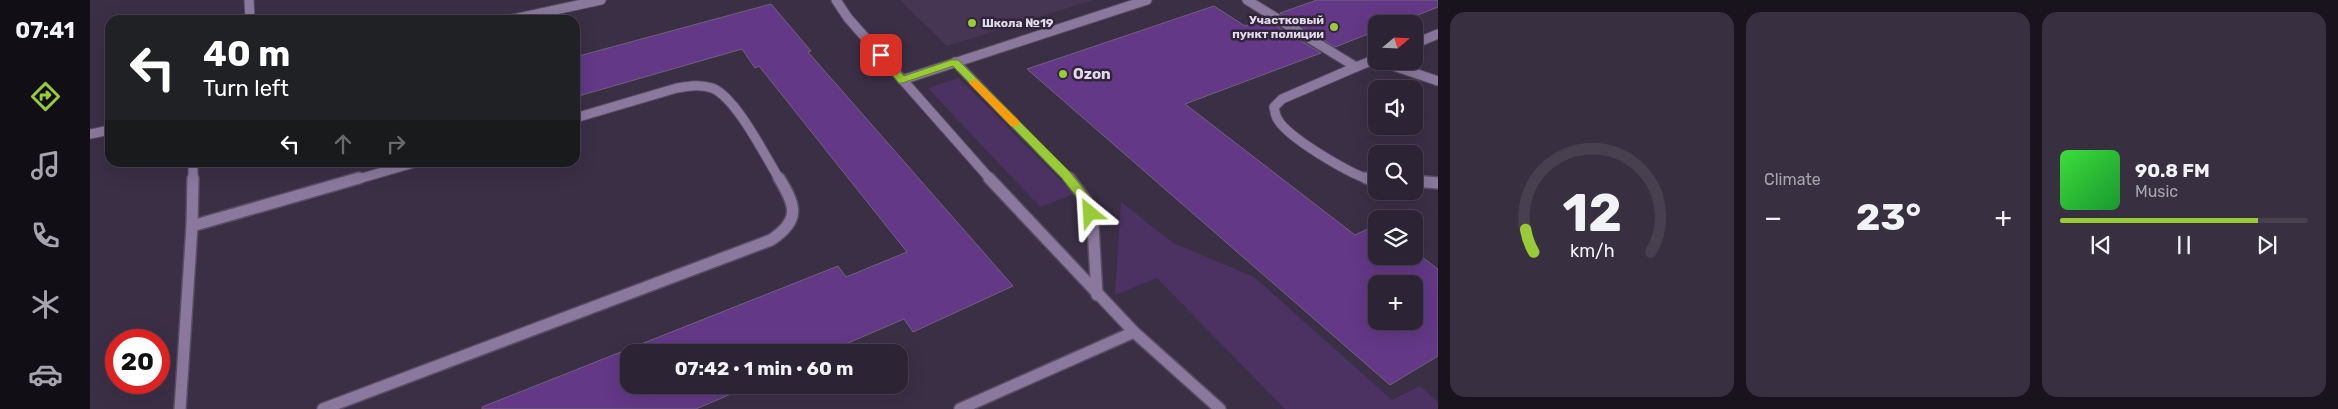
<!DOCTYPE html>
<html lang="en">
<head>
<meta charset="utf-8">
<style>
  body { margin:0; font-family:Rubik,sans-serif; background:#382f40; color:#f1f3f6; height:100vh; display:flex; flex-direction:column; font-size:19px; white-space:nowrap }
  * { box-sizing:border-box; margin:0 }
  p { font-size:16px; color:#a6a4ac }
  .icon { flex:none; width:28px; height:28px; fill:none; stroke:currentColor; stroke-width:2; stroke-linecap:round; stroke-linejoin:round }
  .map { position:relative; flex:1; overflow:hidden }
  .panel { display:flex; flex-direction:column; gap:12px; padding:12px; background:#18131d; width:900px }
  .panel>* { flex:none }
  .top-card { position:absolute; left:15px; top:15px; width:475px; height:152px; border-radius:15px; box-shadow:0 5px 20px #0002,0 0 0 1px #48404f; background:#202124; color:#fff; overflow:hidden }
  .needle { width:32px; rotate:71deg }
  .fabs { position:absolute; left:1278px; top:15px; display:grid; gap:10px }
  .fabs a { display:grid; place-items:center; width:55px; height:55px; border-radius:10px; background:#2c2334; box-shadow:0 5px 20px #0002,0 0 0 1px #48404f; font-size:25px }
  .speed { position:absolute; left:15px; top:329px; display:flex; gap:10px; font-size:25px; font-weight:700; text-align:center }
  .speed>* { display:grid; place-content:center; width:65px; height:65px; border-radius:50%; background:#2c2334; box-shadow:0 5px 20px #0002,0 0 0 1px #48404f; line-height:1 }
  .speed .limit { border:8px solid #d22; background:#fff; color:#111 }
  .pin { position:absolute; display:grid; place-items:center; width:42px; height:42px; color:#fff; margin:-21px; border-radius:10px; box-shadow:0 2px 8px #0006 }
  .me { position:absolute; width:55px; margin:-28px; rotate:333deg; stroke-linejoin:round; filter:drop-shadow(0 0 4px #0008) }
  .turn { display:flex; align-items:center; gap:18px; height:105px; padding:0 15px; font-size:22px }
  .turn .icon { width:65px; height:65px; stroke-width:2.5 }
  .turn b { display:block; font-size:35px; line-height:42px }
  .lanes { display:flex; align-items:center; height:48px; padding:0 15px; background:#0003; justify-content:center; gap:25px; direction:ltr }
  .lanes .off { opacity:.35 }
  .big { font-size:38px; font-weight:700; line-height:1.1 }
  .panel .tile { flex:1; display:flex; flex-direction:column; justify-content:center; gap:8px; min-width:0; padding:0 18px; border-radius:15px; background:#382f40 }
  .panel .dial { align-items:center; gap:0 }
  .dial svg { height:130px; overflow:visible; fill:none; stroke:#48404f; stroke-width:7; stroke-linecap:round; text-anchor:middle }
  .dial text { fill:#f1f3f6; stroke:none }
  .song { display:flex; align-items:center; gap:15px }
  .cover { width:60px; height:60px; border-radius:8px; background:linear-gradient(135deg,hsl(120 70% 55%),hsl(130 70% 35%)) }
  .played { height:5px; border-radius:2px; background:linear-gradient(90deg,#98cb37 80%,#48404f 80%) }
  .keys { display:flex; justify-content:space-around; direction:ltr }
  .heat { display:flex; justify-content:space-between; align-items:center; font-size:28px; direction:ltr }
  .panel .tiles { flex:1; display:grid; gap:12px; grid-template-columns:repeat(3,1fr) }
  .trip { position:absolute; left:530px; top:344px; width:288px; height:50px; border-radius:15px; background:#2c2334; box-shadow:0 5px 20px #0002,0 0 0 1px #48404f; font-weight:700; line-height:50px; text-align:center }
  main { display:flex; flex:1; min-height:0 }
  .tabs { display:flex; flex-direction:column; width:90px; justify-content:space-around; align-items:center; background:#120e15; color:#a6a4ac }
  .tabs .icon { width:35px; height:35px }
  .tabs .active { color:#98cb37 }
  .tabs b { font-size:22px; color:#f1f3f6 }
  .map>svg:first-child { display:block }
  .built { fill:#463654 }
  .green { fill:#4c3163 }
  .building { fill:#633886; stroke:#6f627c; fill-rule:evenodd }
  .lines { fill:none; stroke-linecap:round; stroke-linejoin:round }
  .lane-far1-casing { stroke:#594e63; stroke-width:11 }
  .lane-casing { stroke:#594e63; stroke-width:14 }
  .lane-far1 { stroke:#8b799d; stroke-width:9 }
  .lane { stroke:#8b799d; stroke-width:11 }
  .route { fill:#98cb37; stroke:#638424 }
  .slow { fill:#f59e0b }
  .poi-dot { fill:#98cb37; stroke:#31253c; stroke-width:2 }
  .labels { text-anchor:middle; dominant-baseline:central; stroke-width:5; stroke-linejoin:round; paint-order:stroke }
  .far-poi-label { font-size:12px; font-weight:bold; fill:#e1dae9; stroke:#31253c; text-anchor:end }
  .poi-label { font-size:15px; font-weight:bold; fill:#e1dae9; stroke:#31253c; text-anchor:start }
</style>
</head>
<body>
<main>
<nav class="tabs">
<b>07:41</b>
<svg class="icon active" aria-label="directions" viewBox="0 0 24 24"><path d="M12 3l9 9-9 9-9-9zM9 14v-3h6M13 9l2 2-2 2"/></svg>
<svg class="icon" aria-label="music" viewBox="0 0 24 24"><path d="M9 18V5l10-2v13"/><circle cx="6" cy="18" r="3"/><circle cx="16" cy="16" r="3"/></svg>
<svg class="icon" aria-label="phone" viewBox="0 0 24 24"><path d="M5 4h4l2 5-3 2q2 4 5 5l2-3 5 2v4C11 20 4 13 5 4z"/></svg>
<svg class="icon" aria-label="climate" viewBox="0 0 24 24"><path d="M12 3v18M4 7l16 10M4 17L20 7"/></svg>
<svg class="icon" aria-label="car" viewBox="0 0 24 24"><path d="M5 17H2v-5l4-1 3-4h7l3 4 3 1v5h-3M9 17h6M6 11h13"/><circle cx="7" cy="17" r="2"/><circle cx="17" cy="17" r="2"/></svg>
</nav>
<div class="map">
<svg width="1348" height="409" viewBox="0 0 1348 409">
  <rect width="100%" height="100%" fill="#3b2f46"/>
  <!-- built -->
  <polygon class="built" points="810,0 1003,0 857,46"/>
  <!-- green -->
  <g class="green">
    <polygon points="869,78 984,194 950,207 838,88"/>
    <polygon points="1031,202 1083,243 1164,277 1302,400 1330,386 1348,402 1348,409 1195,409 1067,278 1025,295"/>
  </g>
  <!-- building -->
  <g class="building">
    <polygon points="1227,0 1348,0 1348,7 1305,24 1286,24 1286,31 1245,47 1190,13"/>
    <polygon points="681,4 721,51 718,52 923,286 823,332 814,319 737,352 539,352 539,385 662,385 606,409 392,409 392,407 748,266 756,277 817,252 669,66 665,68 652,49 485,97 485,57"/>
    <path d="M 1124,6 L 1155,26 L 1175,19 L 1231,53 L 1095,104 L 1265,235 L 1286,225 L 1286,256 L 1324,256 L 1324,251 L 1348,269 L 1348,356 L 1300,385 L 937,69 ZM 1286,284 L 1324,284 L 1324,321 L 1286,321 Z"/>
  </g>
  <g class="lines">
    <!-- lane-far1 casing -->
    <g class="lane-far1-casing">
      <g id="lane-far1">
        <polyline points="159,0 160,20"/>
        <polyline points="746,0 758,18 901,180"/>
        <path d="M 1157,0 L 1266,67 L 1192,99 L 1184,107 C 1185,110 1185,115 1187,118 C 1196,137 1260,174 1281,180"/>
        <polyline points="419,20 511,0"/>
        <polyline points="1324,44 1348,34"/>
        <polyline points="1289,61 1348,81"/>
        <polyline points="865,62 980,180"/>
        <polyline points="1266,67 1286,59"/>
        <polyline points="812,80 1057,0"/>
        <path d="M 485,118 L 587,88 C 599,86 610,84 622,88 C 646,97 675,156 690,180"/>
        <polyline points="0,134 20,130"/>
        <polyline points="103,180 103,162"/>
        <polyline points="265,180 327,162"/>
      </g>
    </g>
    <!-- lane casing -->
    <g class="lane-casing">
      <g id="lane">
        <polyline points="899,178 1044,332"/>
        <polyline points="979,178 996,200 1003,226 1007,295"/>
        <polyline points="1276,178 1286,181"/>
        <polyline points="1324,181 1348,183"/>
        <polyline points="102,226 269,178"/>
        <polyline points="90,409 102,226 103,178"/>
        <path d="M 233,409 L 681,240 C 711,220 706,206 689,178"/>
        <polyline points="870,409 1044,332 1130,409"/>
      </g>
    </g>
    <!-- lane-far1 -->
    <use href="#lane-far1" class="lane-far1"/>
    <!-- lane -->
    <use href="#lane" class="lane"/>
  </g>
  <!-- route -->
  <polygon class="route" points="791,52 794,53 814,76 861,60 868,60 979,171 1000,197 1005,213 1004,216 996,216 991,202 971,177 863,66 812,83 809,83 787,57 786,55"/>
  <!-- slow -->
  <polygon class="slow" points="884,79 887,80 929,121 929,126 921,126 880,84 879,82"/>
  <!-- markers -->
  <g class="poi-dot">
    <circle cx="882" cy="23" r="5"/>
    <circle cx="1244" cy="27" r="5"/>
    <circle cx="973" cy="74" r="5"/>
  </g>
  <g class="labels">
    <!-- far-poi labels -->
    <g class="far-poi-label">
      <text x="1234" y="20">Участковый<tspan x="1234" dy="14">пункт полиции</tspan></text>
      <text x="892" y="23" text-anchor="start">Школа №19</text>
    </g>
    <!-- poi labels -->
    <g class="poi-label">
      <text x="983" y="74">Ozon</text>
    </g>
  </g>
</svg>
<div class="fabs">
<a><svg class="needle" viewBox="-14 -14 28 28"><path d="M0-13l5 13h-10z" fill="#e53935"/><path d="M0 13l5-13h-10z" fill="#a6a4ac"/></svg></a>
<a><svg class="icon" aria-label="sound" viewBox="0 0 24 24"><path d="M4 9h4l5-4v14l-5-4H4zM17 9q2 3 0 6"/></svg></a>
<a><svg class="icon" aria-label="search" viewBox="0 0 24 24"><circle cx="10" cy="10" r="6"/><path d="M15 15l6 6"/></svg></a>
<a><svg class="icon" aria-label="layers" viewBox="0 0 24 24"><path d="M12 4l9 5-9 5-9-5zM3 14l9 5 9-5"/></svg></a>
<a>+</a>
</div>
<div class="speed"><div class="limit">20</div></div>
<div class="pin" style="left:791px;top:55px;background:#d93025"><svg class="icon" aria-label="arrive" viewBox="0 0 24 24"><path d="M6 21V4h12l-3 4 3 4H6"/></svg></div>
<svg class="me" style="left:1000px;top:213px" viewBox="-20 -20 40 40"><path d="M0-17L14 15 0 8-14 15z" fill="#98cb37" stroke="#fff" stroke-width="4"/></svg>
<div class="trip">07:42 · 1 min · 60 m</div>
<div class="top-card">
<div class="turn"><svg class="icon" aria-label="left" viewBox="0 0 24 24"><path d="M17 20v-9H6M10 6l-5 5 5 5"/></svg><div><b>40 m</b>Turn left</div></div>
<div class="lanes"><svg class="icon" aria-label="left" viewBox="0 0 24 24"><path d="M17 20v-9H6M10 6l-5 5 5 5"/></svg><svg class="icon off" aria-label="ahead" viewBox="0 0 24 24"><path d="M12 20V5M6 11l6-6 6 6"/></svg><svg class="icon off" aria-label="right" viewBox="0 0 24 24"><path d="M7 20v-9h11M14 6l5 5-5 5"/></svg></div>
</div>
</div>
<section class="panel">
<div class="tiles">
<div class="tile dial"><svg viewBox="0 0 100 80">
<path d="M14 69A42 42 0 1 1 86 69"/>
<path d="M14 69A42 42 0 0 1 9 55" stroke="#98cb37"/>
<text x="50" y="56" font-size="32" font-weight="700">12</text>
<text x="50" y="72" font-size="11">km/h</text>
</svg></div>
<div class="tile"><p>Climate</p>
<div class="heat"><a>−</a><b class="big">23°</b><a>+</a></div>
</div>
<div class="tile">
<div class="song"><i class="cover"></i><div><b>90.8 FM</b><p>Music</p></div></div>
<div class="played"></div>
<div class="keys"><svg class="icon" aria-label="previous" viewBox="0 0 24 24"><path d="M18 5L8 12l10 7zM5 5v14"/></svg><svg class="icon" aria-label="pause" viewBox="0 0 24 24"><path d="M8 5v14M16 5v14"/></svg><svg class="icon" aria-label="next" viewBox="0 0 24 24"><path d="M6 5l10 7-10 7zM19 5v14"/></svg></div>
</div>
</div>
</section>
</main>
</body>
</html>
